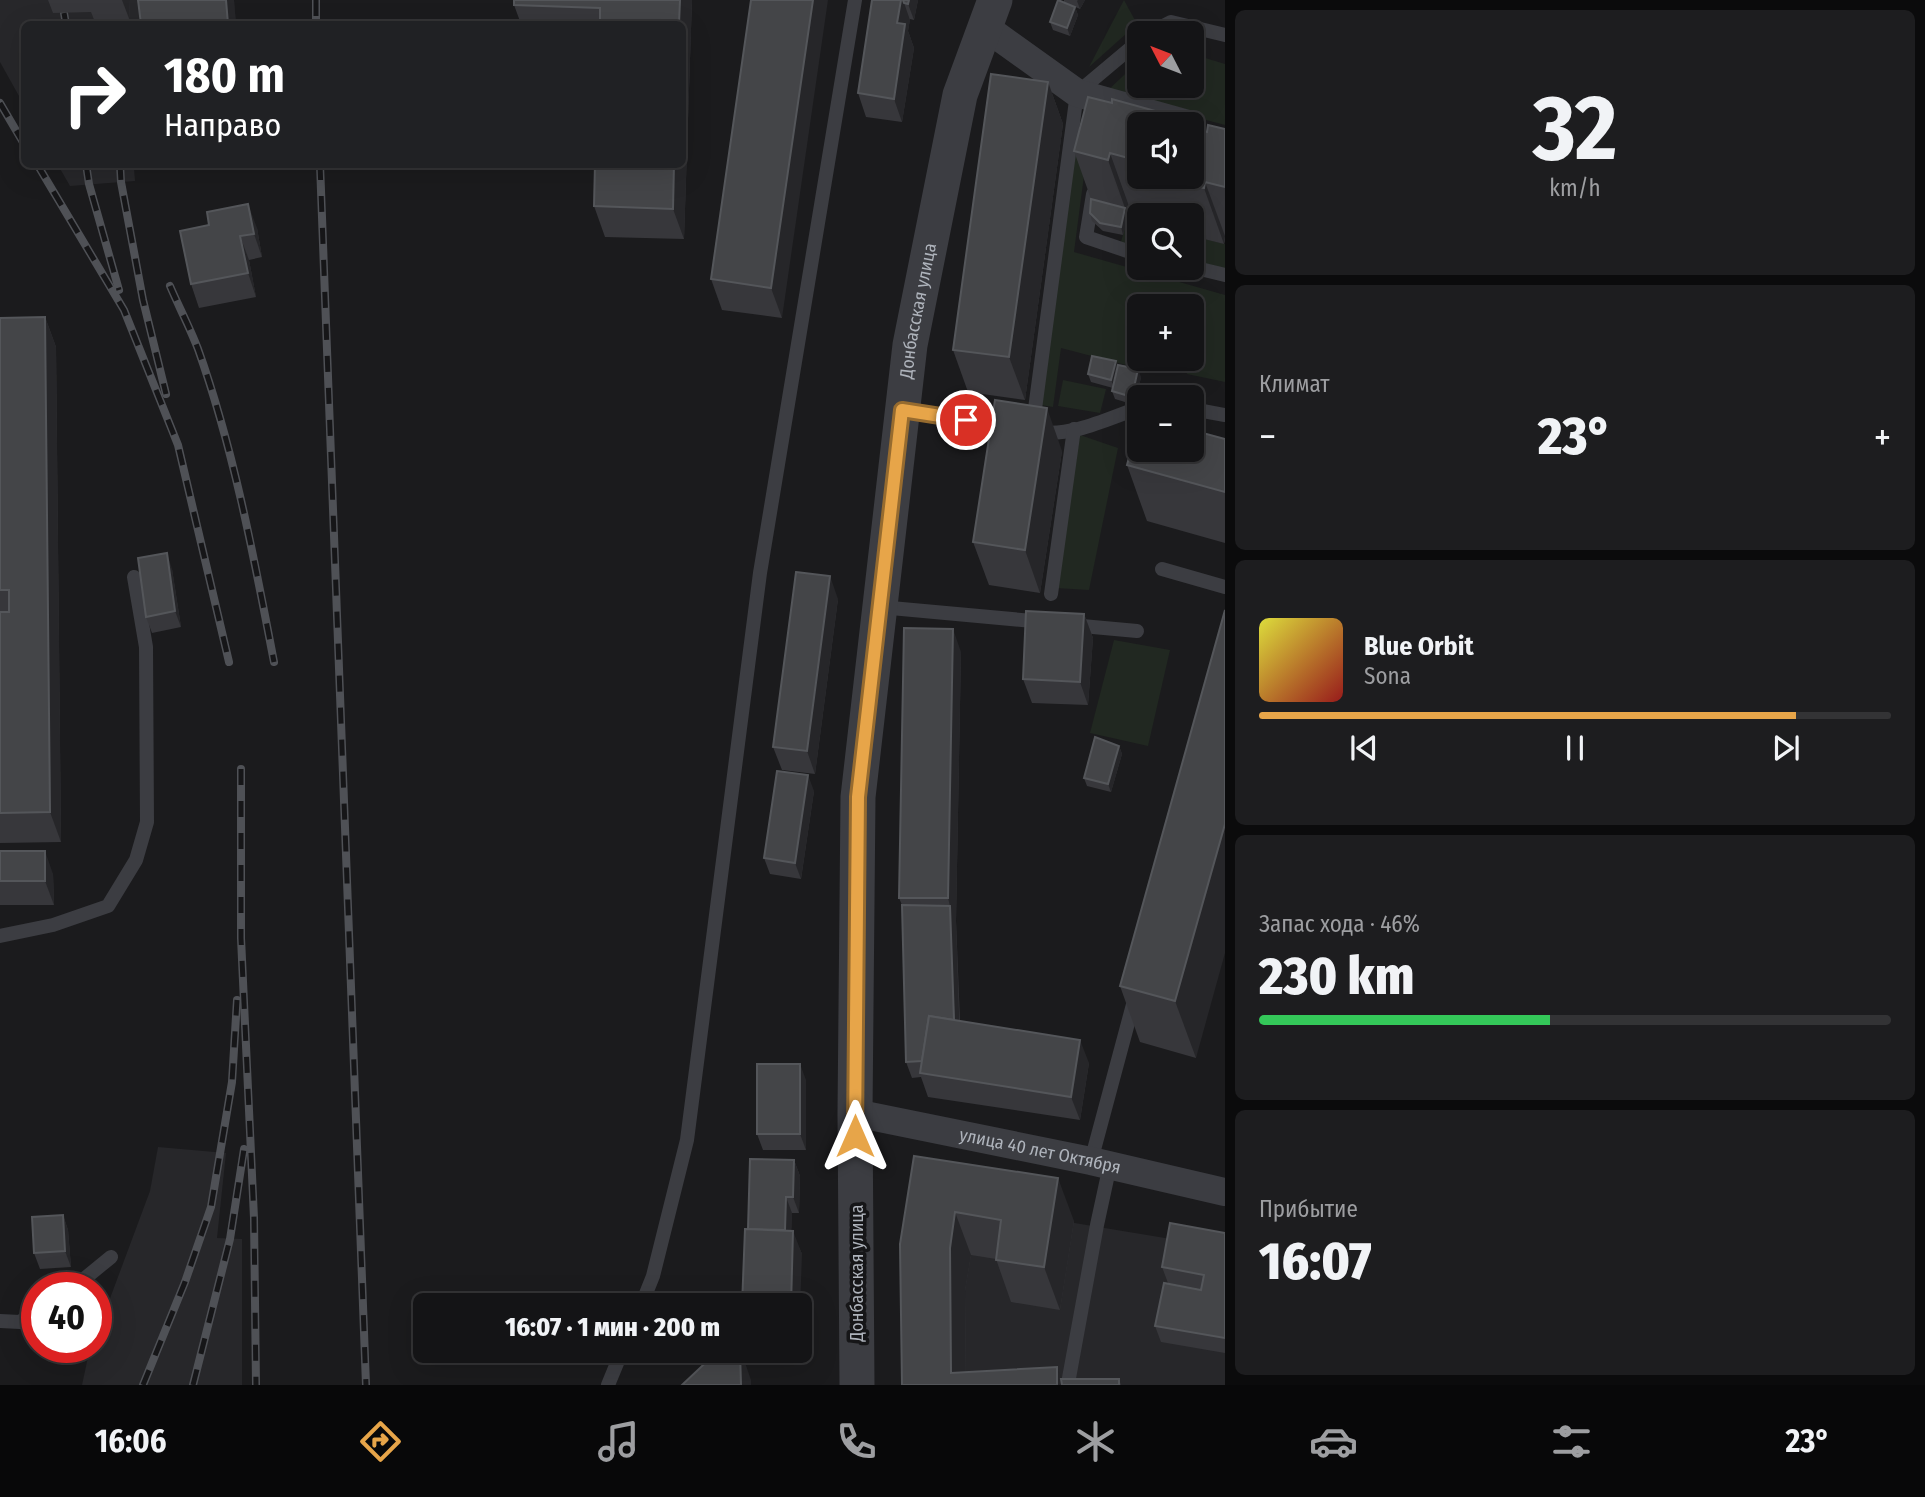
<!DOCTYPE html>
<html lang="ru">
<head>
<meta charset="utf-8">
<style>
  body { margin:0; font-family:"Fira Sans Condensed",sans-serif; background:#1d1d1f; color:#f1f3f6; height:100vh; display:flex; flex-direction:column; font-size:26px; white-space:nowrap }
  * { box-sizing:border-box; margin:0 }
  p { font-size:23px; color:#9d9ea1 }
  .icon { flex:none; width:38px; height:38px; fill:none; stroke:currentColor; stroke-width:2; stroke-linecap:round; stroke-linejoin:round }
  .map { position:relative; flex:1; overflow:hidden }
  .side { display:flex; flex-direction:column; gap:10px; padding:10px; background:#0b0b0c; width:700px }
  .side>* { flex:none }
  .banner { position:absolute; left:21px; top:21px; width:665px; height:147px; border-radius:10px; box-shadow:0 7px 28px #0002,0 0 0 2px #333335; background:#202124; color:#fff; overflow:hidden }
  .needle { width:46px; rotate:312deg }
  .fabs { position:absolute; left:1127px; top:21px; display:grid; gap:14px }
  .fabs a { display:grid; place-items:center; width:77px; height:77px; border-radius:10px; background:#141416; box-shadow:0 7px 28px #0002,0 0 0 2px #333335; font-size:35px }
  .speed { position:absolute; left:21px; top:1272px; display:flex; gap:14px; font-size:35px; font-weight:700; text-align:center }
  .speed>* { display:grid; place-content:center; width:91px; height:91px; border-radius:50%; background:#141416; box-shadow:0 7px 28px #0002,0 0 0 2px #333335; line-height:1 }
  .speed .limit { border:10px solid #d22; background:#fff; color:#111 }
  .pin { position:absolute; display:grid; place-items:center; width:60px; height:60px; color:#fff; margin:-30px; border:4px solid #fff; border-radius:50%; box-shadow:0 2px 7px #0007 }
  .me { position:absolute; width:77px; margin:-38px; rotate:0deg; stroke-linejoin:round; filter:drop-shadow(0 0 5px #0008) }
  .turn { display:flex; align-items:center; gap:24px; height:147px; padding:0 28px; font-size:32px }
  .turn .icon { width:91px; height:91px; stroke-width:2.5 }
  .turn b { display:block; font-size:49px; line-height:60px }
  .big { font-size:52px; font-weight:800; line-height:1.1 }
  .side .tile { flex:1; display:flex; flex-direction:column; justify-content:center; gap:10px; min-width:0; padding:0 24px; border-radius:10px; background:#1d1d1f }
  .side .dial { align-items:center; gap:0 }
  .dial b { font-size:91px; line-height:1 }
  .song { display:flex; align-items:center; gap:21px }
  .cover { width:84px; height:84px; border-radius:10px; background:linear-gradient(135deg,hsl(60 70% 55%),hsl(0 70% 35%)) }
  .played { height:7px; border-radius:4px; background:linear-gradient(90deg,#e7a549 85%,#333335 85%) }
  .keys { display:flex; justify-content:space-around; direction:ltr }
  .heat { display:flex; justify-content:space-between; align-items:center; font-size:38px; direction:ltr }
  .charge { height:10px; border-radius:5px; background:linear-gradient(90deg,#34c759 46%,#333335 0) }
  .trip { position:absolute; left:413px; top:1293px; width:399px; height:70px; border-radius:10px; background:#141416; box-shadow:0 7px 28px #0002,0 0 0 2px #333335; font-weight:800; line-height:70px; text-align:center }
  .menu { display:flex; height:112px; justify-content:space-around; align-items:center; background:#080809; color:#9d9ea1 }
  .menu .icon { width:49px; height:49px }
  .menu .on { color:#e7a549 }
  .menu b { font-size:32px; color:#f1f3f6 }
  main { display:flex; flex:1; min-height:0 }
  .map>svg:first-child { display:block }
  .built { fill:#27272a }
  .green { fill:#212821 }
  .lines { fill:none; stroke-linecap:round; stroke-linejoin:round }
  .service { stroke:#3c3d42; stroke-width:14 }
  .minor { stroke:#3c3d42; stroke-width:28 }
  .tertiary { stroke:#3c3d42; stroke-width:35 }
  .rail-casing { stroke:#4f5156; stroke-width:8 }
  .rail { stroke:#161618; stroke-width:5; stroke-dasharray:16; stroke-linecap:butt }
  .wall { fill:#37373b }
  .shaded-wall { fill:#262629 }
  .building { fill:#444548; stroke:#54565a; stroke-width:2 }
  .route-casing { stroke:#966b2f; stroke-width:18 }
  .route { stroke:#e7a549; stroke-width:12 }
  .labels { text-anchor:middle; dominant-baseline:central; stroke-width:7; stroke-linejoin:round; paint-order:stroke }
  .street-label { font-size:18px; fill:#aeb3bb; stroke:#161618 }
</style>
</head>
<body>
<main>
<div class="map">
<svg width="1225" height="1385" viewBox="0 0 1225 1385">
  <rect width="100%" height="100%" fill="#1b1b1d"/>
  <!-- built -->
  <g class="built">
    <polygon points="0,0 234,0 236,24 24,24 24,105 0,62"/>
    <polygon points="58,165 154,165 134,168 135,181 70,186"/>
    <polygon points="158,1147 226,1153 217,1238 242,1239 242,1385 82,1385 88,1357 92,1348 96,1348 96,1336 150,1191"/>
    <polygon points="930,1199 1225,1248 1225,1385 917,1385"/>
  </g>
  <!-- green -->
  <g class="green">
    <polygon points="1124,0 1137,24 1089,67"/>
    <polygon points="1192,54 1225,64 1225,125 1105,93 1139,61 1139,86 1192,86"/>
    <polygon points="1077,141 1088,145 1074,252 1225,295 1225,382 1187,374 1197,330 1192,328 1192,306 1139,306 1139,359 1152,359 1149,371 1061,348 1053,407 1041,405"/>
    <polygon points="1130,209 1153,215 1139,215 1139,254 1119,249"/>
    <polygon points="1192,236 1225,244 1225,275 1192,267"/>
    <polygon points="1063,380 1106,389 1100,413 1058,406"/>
    <polygon points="1080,435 1118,448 1089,590 1056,588"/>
    <polygon points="1114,640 1170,650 1148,746 1090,733"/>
  </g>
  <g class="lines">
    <!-- service -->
    <g class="service">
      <polyline points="1150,33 1171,22 1225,35"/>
      <polyline points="1093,194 1086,237 1139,255"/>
      <polyline points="1192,267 1225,275"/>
      <polyline points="1192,409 1225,415"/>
      <polyline points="902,410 1009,427"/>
      <polyline points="1033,424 1077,93 1139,41"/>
      <path d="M 1040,432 C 1072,437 1109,418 1139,408"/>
      <polyline points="1162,569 1225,587"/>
      <polyline points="1051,594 1074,429"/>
      <polyline points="880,607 1044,622"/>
      <polyline points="1071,625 1137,631"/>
      <polyline points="0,936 53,925 108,906 136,860 147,822 146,647 134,577"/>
      <polyline points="1091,1161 1135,997"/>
      <polyline points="73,1288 111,1257"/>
      <polyline points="641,1306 653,1276 687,1140 760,573 855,0"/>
      <polyline points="0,1321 20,1322 37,1311"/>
      <polyline points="1069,1378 1097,1225 1110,1165"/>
      <polyline points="608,1385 622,1351"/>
    </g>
    <!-- minor -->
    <g class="minor">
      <polyline points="985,27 1077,93 1188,124"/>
      <path id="s1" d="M 855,1113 L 1091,1161 L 1225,1192"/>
    </g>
    <!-- tertiary -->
    <path class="tertiary" id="s2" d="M 857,1385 L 855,1113 L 858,797 L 910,345 L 960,95 L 995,0"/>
    <!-- rail casing -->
    <g class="rail-casing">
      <g id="rail">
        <polyline points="316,0 316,24"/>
        <polyline points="64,13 66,24"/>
        <polyline points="0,103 24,144"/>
        <polyline points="37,164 124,310 178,445 229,662"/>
        <polyline points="86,164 89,184 119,290"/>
        <polyline points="120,164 121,182 143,300 166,394"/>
        <polyline points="320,164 366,1385"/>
        <path d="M 170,286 C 179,307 190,328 198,349 C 234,450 254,558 274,662"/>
        <polyline points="241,769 241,938 254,1218 256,1385"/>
        <polyline points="143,1385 185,1282 211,1207 232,1082 237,1000"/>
        <polyline points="193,1385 230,1239 244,1149"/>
      </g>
    </g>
    <!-- rail -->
    <use href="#rail" class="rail"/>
  </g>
  <!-- wall -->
  <g class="wall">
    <polygon points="48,0 129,0 130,21 95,22 91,12 53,13"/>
    <polygon points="692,0 684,239 605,237 594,206 682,24 521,24 514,5"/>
    <polygon points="751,0 782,318 722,310 711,279"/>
    <polygon points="872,0 918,0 914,20 910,19 908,31 914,48 902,122 866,117 858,93"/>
    <polygon points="1064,0 1085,0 1080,9 1064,2"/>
    <polygon points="1075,7 1078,15 1070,36 1053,30 1050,22"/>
    <polygon points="1048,82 1063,124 1025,400 968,392 953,350"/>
    <polygon points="1112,103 1166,114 1168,121 1139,124 1139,177 1192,177 1207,132 1225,129 1225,240 1224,244 1192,236 1192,215 1154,215 1130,209 1123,235 1103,231 1092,221 1090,213 1091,199 1074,151"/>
    <polygon points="257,228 262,257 249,260 256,297 199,308 191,284 180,231"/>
    <polygon points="45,317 56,347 61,842 0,843 0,318"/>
    <polygon points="1149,359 1182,359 1179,372 1151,365"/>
    <polygon points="1117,366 1141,377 1135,405 1115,399 1112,391 1113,388 1091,382 1088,374"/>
    <polygon points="1225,439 1225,543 1147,521 1127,465"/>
    <polygon points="1062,451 1040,593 989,585 973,542"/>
    <polygon points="172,569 181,627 152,633 146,617"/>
    <polygon points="838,599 815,774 782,770 773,747"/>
    <polygon points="1225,610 1196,1058 1140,1042 1120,986"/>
    <polygon points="1084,614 1093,638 1088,705 1032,703 1023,679"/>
    <polygon points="961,652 956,921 960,1021 1089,1063 1080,1120 928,1097 921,1077 912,1078 906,1062 902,905 899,898"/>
    <polygon points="1119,746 1122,754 1111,792 1087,786 1084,778"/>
    <polygon points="814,791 801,879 770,874 764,858"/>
    <polygon points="0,851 53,874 54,905 0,905"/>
    <polygon points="806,1080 806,1150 763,1150 757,1134"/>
    <polygon points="914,1156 1074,1221 1060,1310 1011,1302 996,1259 971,1255 965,1291 966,1372 1061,1379 1119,1379 1121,1385 902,1385"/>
    <polygon points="794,1160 800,1176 799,1213 792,1213 791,1230 802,1254 748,1229"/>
    <polygon points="63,1215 68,1230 71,1267 40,1269 34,1253"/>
    <polygon points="1225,1233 1225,1353 1161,1342 1155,1326 1201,1289 1168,1283 1162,1267"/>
  </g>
  <!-- shaded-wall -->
  <g class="shaded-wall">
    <polygon points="122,0 129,0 130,21"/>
    <polygon points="226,0 234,0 236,24 228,24"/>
    <polygon points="680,0 692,0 684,239 673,209 674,164 682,164 682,24 679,24"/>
    <polygon points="813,0 828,0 782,318 771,288"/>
    <polygon points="901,0 903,0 910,20 908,31 914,48 902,122 894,99 897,23"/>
    <polygon points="909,0 918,0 914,20 908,4"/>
    <polygon points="1078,0 1085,0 1080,9 1077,1"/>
    <polygon points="1075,7 1078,15 1070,36 1067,28"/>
    <polygon points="1048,82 1063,124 1025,400 1009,357"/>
    <polygon points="1110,153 1130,209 1123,235 1121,227 1125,208 1108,160"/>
    <polygon points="1205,182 1225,236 1224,244 1204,188"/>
    <polygon points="248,204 257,228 262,257 254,234"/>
    <polygon points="240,236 249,260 256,297 248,273"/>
    <polygon points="45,317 56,347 61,842 50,812"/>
    <polygon points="1177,359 1182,359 1179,372 1176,364"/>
    <polygon points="1116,361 1118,369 1114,388 1111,380"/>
    <polygon points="1138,369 1141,377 1135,405 1132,397"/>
    <polygon points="1047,408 1062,451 1040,593 1025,550"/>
    <polygon points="167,553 172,569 181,627 175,611"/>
    <polygon points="830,576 838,599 815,774 807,751"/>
    <polygon points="1084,614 1093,638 1088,705 1080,682"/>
    <polygon points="953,629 961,652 956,921 960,1043 955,1028 950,906 948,898"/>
    <polygon points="1119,746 1122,754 1111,792 1108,784"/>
    <polygon points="808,775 814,791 801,879 795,863"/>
    <polygon points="1225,824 1225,953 1196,1058 1175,1001"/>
    <polygon points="45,851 53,874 54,905 45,881"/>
    <polygon points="1080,1040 1089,1063 1080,1120 1071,1097"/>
    <polygon points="800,1064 806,1080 806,1150 800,1134"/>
    <polygon points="794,1160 800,1176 799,1213 793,1197"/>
    <polygon points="1058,1178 1074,1221 1060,1310 1044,1267"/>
    <polygon points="786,1197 792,1213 791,1254 785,1238"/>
    <polygon points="955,1212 971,1255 965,1291 966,1385 951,1373 950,1248"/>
    <polygon points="63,1215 68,1230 71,1267 65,1251"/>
    <polygon points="793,1231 802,1254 800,1309 800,1306 791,1306"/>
    <polygon points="741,1351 751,1380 751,1385 741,1385"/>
    <polygon points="1057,1367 1064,1385 1057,1385"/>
  </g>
  <!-- building -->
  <g class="building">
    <polygon points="138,0 226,0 228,24 141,24"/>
    <polygon points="514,0 680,0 679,24 600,24 600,8 514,5"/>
    <polygon points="751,0 813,0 771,288 711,279"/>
    <polygon points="872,0 901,0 897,23 905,24 894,99 858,93"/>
    <polygon points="903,0 909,0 908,4 904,3"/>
    <polygon points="1058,0 1075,7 1067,28 1050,22"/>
    <polygon points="991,74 1048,82 1009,357 953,350"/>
    <polygon points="1088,97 1112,103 1112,99 1166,114 1164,120 1179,124 1139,124 1139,161 1110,153 1108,160 1074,151"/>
    <polygon points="1208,125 1225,129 1225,187 1205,182 1204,188 1161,177 1192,177 1192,128 1207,132"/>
    <polygon points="595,164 674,164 673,209 594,206"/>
    <polygon points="1091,199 1125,208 1121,227 1100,223 1090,213"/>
    <polygon points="248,204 254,234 240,236 248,273 191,284 180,231 209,225 207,212"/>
    <polygon points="45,317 50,812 0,813 0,612 9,612 9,590 0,590 0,318"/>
    <polygon points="1092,356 1116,361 1111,380 1088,374"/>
    <polygon points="1157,359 1177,359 1176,364"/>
    <polygon points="1118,365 1138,369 1132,397 1112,391"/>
    <polygon points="995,400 1047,408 1025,550 973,542"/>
    <polygon points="1139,420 1139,450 1192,450 1192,430 1225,439 1225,492 1127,465"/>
    <polygon points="167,553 175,611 146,617 138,558"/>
    <polygon points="796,572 830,576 807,751 773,747"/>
    <polygon points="1225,610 1225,824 1175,1001 1120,986"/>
    <polygon points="1026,611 1084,614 1080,682 1023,679"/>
    <polygon points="904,628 953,629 948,898 899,898"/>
    <polygon points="1095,737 1119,746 1108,784 1084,778"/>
    <polygon points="777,771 808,775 795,863 764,858"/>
    <rect x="0" y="851" width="45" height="30"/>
    <polygon points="902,905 950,906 954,1020 929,1016 922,1061 906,1062"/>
    <polygon points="929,1016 1080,1040 1071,1097 920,1073"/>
    <rect x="757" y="1064" width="43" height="70"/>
    <polygon points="914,1156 1058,1178 1044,1267 996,1260 1001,1220 955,1212 950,1248 951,1373 1057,1367 1057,1385 902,1385 900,1244"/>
    <polygon points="750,1159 794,1160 793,1197 786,1197 785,1230 748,1229"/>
    <polygon points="63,1215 65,1251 34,1253 32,1217"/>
    <polygon points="1170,1223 1225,1233 1225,1338 1155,1326 1164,1283 1201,1290 1204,1275 1162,1267"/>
    <polygon points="745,1229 793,1231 791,1306 742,1306"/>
    <polygon points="718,1351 740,1351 741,1385 682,1385"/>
    <polygon points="1061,1379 1119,1379 1119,1385 1062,1385"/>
  </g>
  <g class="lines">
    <!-- route casing -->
    <g class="route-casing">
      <polyline id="route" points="855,1136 858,797 902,410 966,420"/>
    </g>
    <!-- route -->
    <use href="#route" class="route"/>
  </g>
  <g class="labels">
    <!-- street labels -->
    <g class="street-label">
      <text stroke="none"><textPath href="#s2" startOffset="1078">Донбасская улица</textPath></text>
      <text stroke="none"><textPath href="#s1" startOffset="189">улица 40 лет Октября</textPath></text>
      <text transform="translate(857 1273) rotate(-90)">Донбасская улица</text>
    </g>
  </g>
</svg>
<div class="fabs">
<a><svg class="needle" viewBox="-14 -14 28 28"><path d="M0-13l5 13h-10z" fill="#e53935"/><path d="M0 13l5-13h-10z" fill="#9d9ea1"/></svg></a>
<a><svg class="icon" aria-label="sound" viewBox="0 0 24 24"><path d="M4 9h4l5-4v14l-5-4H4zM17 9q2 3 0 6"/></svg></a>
<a><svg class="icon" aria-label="search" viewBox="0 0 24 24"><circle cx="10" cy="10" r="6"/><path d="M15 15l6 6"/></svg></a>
<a>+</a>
<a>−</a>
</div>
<div class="speed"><div class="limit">40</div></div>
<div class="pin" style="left:966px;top:420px;background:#d93025"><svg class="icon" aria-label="arrive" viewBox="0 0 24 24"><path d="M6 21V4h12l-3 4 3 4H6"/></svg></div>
<svg class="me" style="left:855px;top:1136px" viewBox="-20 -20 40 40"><path d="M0-17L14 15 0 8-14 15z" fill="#e7a549" stroke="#fff" stroke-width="4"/></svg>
<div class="trip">16:07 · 1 мин · 200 m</div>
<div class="banner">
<div class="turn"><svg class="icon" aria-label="right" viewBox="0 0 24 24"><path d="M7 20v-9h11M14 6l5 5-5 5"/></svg><div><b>180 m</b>Направо</div></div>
</div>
</div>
<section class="side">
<div class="tile dial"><b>32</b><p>km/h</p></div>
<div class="tile"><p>Климат</p>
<div class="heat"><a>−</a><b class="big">23°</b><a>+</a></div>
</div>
<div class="tile">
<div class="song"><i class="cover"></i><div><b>Blue Orbit</b><p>Sona</p></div></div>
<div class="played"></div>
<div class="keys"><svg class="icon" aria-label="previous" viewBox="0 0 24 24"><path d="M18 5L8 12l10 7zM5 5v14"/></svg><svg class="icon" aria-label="pause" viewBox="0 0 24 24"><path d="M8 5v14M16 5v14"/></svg><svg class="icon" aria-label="next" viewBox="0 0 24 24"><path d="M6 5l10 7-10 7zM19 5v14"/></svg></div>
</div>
<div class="tile"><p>Запас хода · 46%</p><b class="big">230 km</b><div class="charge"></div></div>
<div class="tile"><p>Прибытие</p><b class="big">16:07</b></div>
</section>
</main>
<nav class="menu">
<b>16:06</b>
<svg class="icon on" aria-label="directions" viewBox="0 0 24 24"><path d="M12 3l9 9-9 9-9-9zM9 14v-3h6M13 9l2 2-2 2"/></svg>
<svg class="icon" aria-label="music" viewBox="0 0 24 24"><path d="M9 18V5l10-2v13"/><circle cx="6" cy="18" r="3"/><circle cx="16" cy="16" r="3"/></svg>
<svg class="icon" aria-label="phone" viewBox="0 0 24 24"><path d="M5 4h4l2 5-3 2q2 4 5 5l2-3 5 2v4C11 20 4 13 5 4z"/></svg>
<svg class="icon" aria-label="climate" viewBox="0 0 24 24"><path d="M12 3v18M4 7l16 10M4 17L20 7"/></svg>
<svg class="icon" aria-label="car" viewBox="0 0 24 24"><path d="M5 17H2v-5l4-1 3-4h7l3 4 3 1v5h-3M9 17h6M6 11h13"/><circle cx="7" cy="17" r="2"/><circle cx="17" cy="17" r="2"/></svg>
<svg class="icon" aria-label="filters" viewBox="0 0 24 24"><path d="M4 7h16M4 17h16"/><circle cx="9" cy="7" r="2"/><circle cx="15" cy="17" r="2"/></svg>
<b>23°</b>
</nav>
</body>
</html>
